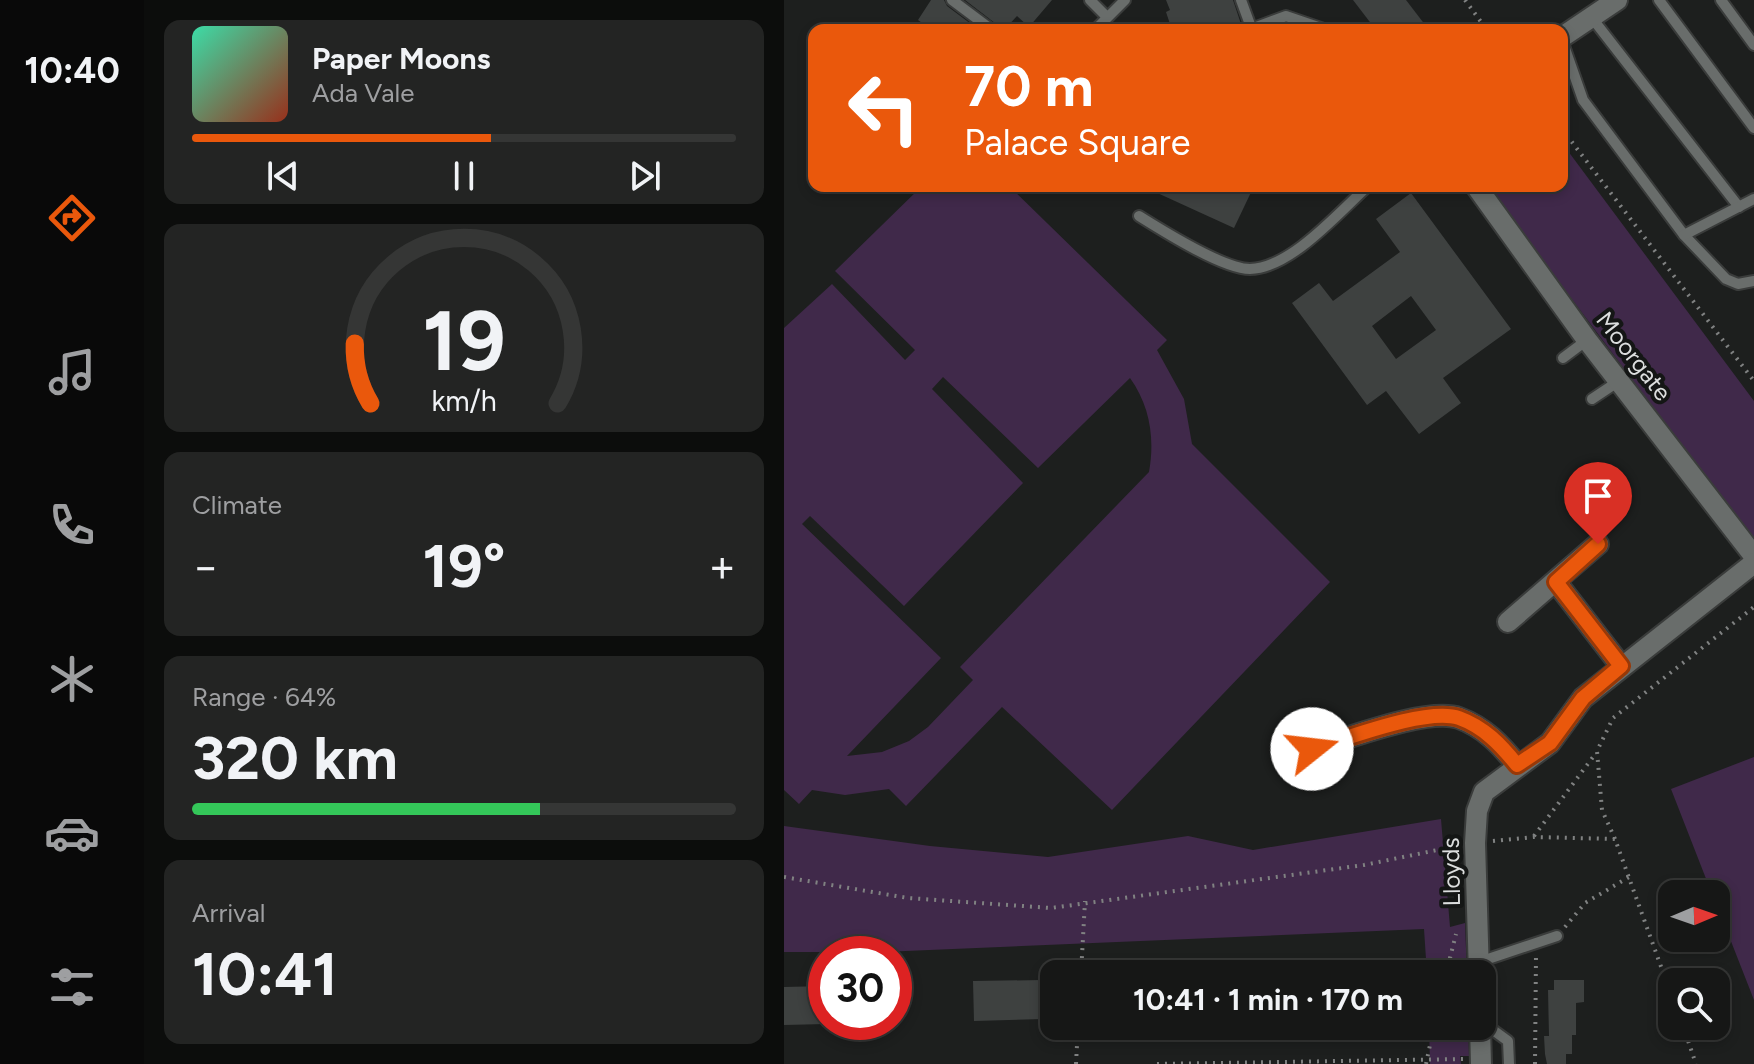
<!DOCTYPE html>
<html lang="en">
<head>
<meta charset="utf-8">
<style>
  body { margin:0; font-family:Figtree,sans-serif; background:#232423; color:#f1f3f6; height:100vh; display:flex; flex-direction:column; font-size:30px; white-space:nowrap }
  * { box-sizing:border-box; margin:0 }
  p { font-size:26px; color:#9e9fa1 }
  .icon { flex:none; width:44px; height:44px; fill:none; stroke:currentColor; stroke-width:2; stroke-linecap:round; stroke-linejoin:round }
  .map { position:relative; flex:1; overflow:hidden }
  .side { display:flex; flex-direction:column; gap:20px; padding:20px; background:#0c0d0c; width:640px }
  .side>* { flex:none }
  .hud { position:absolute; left:24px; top:24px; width:760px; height:168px; border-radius:16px; box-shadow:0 4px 12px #0003,0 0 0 2px #353635; background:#ea580c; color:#fff; overflow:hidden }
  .needle { width:52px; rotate:88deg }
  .tools { position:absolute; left:874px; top:880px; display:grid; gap:16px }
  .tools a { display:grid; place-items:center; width:72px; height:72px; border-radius:16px; background:#161716; box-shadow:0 4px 12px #0003,0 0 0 2px #353635; font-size:40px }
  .speed { position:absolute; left:24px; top:936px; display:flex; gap:16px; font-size:40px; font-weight:700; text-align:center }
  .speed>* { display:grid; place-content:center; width:104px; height:104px; border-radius:50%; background:#161716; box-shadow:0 4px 12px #0003,0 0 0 2px #353635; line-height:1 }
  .speed .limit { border:12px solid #d22; background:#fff; color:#111 }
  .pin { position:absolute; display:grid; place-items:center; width:68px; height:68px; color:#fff; margin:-82px -34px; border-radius:50% 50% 50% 0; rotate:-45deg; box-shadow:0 0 8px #0007 }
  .pin .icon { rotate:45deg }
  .me { position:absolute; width:88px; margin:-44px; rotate:74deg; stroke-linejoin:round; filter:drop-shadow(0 0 6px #0008) }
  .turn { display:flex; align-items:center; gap:28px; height:168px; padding:0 24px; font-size:36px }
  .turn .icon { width:104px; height:104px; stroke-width:2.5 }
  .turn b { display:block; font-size:56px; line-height:68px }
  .big { font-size:60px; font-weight:700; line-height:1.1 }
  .side .card { flex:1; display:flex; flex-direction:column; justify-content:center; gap:12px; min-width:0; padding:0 28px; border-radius:16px; background:#232423 }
  .side .dial { align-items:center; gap:0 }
  .dial svg { height:208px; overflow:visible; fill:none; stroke:#353635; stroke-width:7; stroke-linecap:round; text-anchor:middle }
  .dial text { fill:#f1f3f6; stroke:none }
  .song { display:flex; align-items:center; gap:24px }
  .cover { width:96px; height:96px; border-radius:12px; background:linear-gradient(135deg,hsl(160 70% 55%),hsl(10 70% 35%)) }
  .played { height:8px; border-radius:4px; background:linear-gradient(90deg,#ea580c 55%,#353635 55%) }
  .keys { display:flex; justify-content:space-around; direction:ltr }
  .heat { display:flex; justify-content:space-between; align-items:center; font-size:44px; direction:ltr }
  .charge { height:12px; border-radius:6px; background:linear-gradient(90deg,#34c759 64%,#353635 0) }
  .trip { position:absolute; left:256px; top:960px; width:456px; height:80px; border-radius:16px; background:#161716; box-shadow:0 4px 12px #0003,0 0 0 2px #353635; font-weight:700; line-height:80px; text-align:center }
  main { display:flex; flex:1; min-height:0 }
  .tabs { display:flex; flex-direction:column; width:144px; justify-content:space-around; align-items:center; background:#090909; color:#9e9fa1 }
  .tabs .icon { width:56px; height:56px }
  .tabs .active { color:#ea580c }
  .tabs b { font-size:36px; color:#f1f3f6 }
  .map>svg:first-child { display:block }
  .green { fill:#40294a; fill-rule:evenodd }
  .building { fill:#3e4140; fill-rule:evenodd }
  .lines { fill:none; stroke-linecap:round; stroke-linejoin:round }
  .service-casing { stroke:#3a3c3b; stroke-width:14 }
  .minor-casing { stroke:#3a3c3b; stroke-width:24 }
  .path { stroke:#808282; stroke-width:4; stroke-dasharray:2 6; stroke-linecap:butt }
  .service { stroke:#696d6b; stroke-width:10 }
  .minor { stroke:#696d6b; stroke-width:20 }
  .route-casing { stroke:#983908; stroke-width:20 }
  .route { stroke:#ea580c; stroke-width:14 }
  .labels { text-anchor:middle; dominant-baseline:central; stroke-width:8; stroke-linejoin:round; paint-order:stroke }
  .street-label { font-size:24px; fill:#dcdede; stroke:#141615 }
</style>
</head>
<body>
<main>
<nav class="tabs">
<b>10:40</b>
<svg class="icon active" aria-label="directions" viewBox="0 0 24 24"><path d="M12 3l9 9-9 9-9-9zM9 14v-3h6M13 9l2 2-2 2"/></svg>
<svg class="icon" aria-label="music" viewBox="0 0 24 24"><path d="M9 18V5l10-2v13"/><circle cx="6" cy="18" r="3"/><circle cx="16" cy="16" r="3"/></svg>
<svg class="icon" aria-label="phone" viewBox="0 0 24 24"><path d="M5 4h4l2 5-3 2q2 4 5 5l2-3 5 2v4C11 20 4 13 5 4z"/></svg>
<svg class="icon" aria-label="climate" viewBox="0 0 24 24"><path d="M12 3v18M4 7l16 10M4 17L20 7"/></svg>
<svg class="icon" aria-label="car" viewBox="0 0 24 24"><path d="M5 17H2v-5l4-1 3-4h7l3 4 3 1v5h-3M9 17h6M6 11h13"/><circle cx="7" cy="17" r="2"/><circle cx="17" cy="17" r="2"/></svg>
<svg class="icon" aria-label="filters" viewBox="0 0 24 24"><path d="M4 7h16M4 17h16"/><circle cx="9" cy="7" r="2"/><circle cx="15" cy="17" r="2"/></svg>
</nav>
<section class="side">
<div class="card">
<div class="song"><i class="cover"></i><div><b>Paper Moons</b><p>Ada Vale</p></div></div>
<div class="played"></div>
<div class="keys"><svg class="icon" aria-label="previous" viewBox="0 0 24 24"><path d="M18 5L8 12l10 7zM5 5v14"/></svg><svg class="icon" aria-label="pause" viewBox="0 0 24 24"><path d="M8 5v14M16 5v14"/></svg><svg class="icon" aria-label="next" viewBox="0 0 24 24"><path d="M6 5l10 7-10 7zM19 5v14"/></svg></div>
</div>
<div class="card dial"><svg viewBox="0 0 100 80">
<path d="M14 69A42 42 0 1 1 86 69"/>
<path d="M14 69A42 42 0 0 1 8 46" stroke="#ea580c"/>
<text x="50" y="56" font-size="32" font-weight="700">19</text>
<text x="50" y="72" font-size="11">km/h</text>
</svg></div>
<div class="card"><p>Climate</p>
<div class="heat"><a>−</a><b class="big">19°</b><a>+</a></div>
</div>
<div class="card"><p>Range · 64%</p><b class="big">320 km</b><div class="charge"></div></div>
<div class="card"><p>Arrival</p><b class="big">10:41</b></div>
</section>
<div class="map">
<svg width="970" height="1064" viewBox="0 0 970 1064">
  <rect width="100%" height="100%" fill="#1d1f1e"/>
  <!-- green -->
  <g class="green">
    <polygon points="778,143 970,401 970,542 703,186 778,186"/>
    <path d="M 138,186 L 225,186 L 383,340 L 373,350 L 400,399 L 408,444 L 546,582 L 328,810 L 218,707 L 122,806 L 105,789 L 61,795 L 28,790 L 15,804 L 0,790 L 0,328 L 48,284 L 121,360 L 131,350 L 51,271 ZM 159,377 L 254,468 L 346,378 C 366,406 371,438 365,472 L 176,667 L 189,680 L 144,727 L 125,741 L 98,752 L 63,756 L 157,658 L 18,524 L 26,516 L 120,606 L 239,483 L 148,389 Z"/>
    <polygon points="970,757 970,1000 932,903 932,894 928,894 887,789"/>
    <polygon points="657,819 666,927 681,923 683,974 643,974 640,929 98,952 0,952 0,826 146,846 264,857 404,836 469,850"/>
    <polygon points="645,1026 684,1026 685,1056 676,1056 677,1064 646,1064"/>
  </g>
  <!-- building -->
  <g class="building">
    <polygon points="147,0 160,0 163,6 195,30 148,30 134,20"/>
    <polygon points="181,0 268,0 245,27 233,16 220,30"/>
    <polygon points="382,0 449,0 459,30 388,30 382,12 386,10"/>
    <polygon points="569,0 622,0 645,30 592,30"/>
    <polygon points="358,186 470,186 450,228"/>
    <path d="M 627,193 L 727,329 L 659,378 L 677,403 L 635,434 L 602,391 L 583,405 L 508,303 L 535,283 L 549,301 L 616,252 L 592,219 ZM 627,296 L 652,330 L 612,359 L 588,326 Z"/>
    <polygon points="258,980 259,1019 190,1021 189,981"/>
    <polygon points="770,980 800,980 800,1002 792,1003 792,1035 788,1035 788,1054 782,1054 782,1064 763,1064 761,1054 760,1036 765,1036 764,990 770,990"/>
    <polygon points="42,986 42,1024 0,1025 0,987"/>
  </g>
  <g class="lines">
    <!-- service casing -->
    <g class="service-casing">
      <g id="service">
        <polyline points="168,0 208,30"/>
        <polyline points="306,0 323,17"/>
        <polyline points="457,0 468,30"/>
        <polyline points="875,0 970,128"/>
        <polyline points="937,0 970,45"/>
        <polyline points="808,18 955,207"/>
        <polyline points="467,29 502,16 543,30"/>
        <polyline points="311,30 341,0"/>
        <polyline points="778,40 799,100 900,235 942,279 954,284 970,281"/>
        <path d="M 355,216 C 379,231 439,269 466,269 C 507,268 554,213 584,186"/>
        <polyline points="900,235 970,199"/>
        <polyline points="779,358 803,340"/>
        <polyline points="808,399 835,381"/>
        <polyline points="695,962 773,936"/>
        <polyline points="698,1022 724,1041 725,1064"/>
      </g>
    </g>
    <!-- minor casing -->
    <g class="minor-casing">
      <g id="minor">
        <polyline points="778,37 833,0"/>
        <polyline points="692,186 803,340 970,556"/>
        <polyline points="772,582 837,666"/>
        <polyline points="724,622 814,544"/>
        <path d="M 528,749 C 562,739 644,707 675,718 C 700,727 717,745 733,765"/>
        <polyline points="695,974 691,843 693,811 700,792 766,743 799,698 970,563"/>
        <polyline points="696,1026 697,1064"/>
      </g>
    </g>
    <!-- path -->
    <g class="path">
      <polyline points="681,0 703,30"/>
      <polyline points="778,129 970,381"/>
      <polyline points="750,836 812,753"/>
      <polyline points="831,839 818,810 813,751 829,718 970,607"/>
      <polyline points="709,841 750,837 831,839 888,997"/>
      <polyline points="0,877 124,898 267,908 580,865 673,846"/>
      <polyline points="781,927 801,903 845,877"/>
      <polyline points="297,974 301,901"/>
      <polyline points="662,974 672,934"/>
      <polyline points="899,1026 912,1064"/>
      <polyline points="292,1064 294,1026"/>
      <polyline points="373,1064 679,1059"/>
      <polyline points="642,1064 650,1026"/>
      <polyline points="751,1064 752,956"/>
    </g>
    <!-- service -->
    <use href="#service" class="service"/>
    <!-- minor -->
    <use href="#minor" class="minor"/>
  </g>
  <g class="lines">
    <!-- route casing -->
    <g class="route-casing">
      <path id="route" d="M 528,749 C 562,739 643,707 675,718 C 700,727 717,745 733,765 L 766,743 L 799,698 L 837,666 L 772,582 L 814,544"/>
    </g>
    <!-- route -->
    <use href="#route" class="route"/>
  </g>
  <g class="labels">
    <!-- street labels -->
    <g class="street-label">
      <text transform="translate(850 356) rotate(52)">Moorgate</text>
      <text transform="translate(667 872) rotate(-91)">Lloyds</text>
    </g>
  </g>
</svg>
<div class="tools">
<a><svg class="needle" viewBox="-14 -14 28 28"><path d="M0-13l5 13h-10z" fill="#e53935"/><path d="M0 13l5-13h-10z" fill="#9e9fa1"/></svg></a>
<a><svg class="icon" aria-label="search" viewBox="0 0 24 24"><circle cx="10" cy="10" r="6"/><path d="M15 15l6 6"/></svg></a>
</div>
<div class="speed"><div class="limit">30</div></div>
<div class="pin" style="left:814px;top:544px;background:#d93025"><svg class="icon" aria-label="arrive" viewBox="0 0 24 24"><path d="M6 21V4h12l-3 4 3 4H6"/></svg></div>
<svg class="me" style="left:528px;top:749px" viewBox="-20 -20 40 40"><circle r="19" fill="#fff"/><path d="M0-13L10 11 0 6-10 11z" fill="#ea580c"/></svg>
<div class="trip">10:41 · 1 min · 170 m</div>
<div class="hud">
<div class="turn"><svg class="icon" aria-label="left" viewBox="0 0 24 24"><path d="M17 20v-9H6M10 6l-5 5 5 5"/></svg><div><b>70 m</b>Palace Square</div></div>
</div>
</div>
</main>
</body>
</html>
